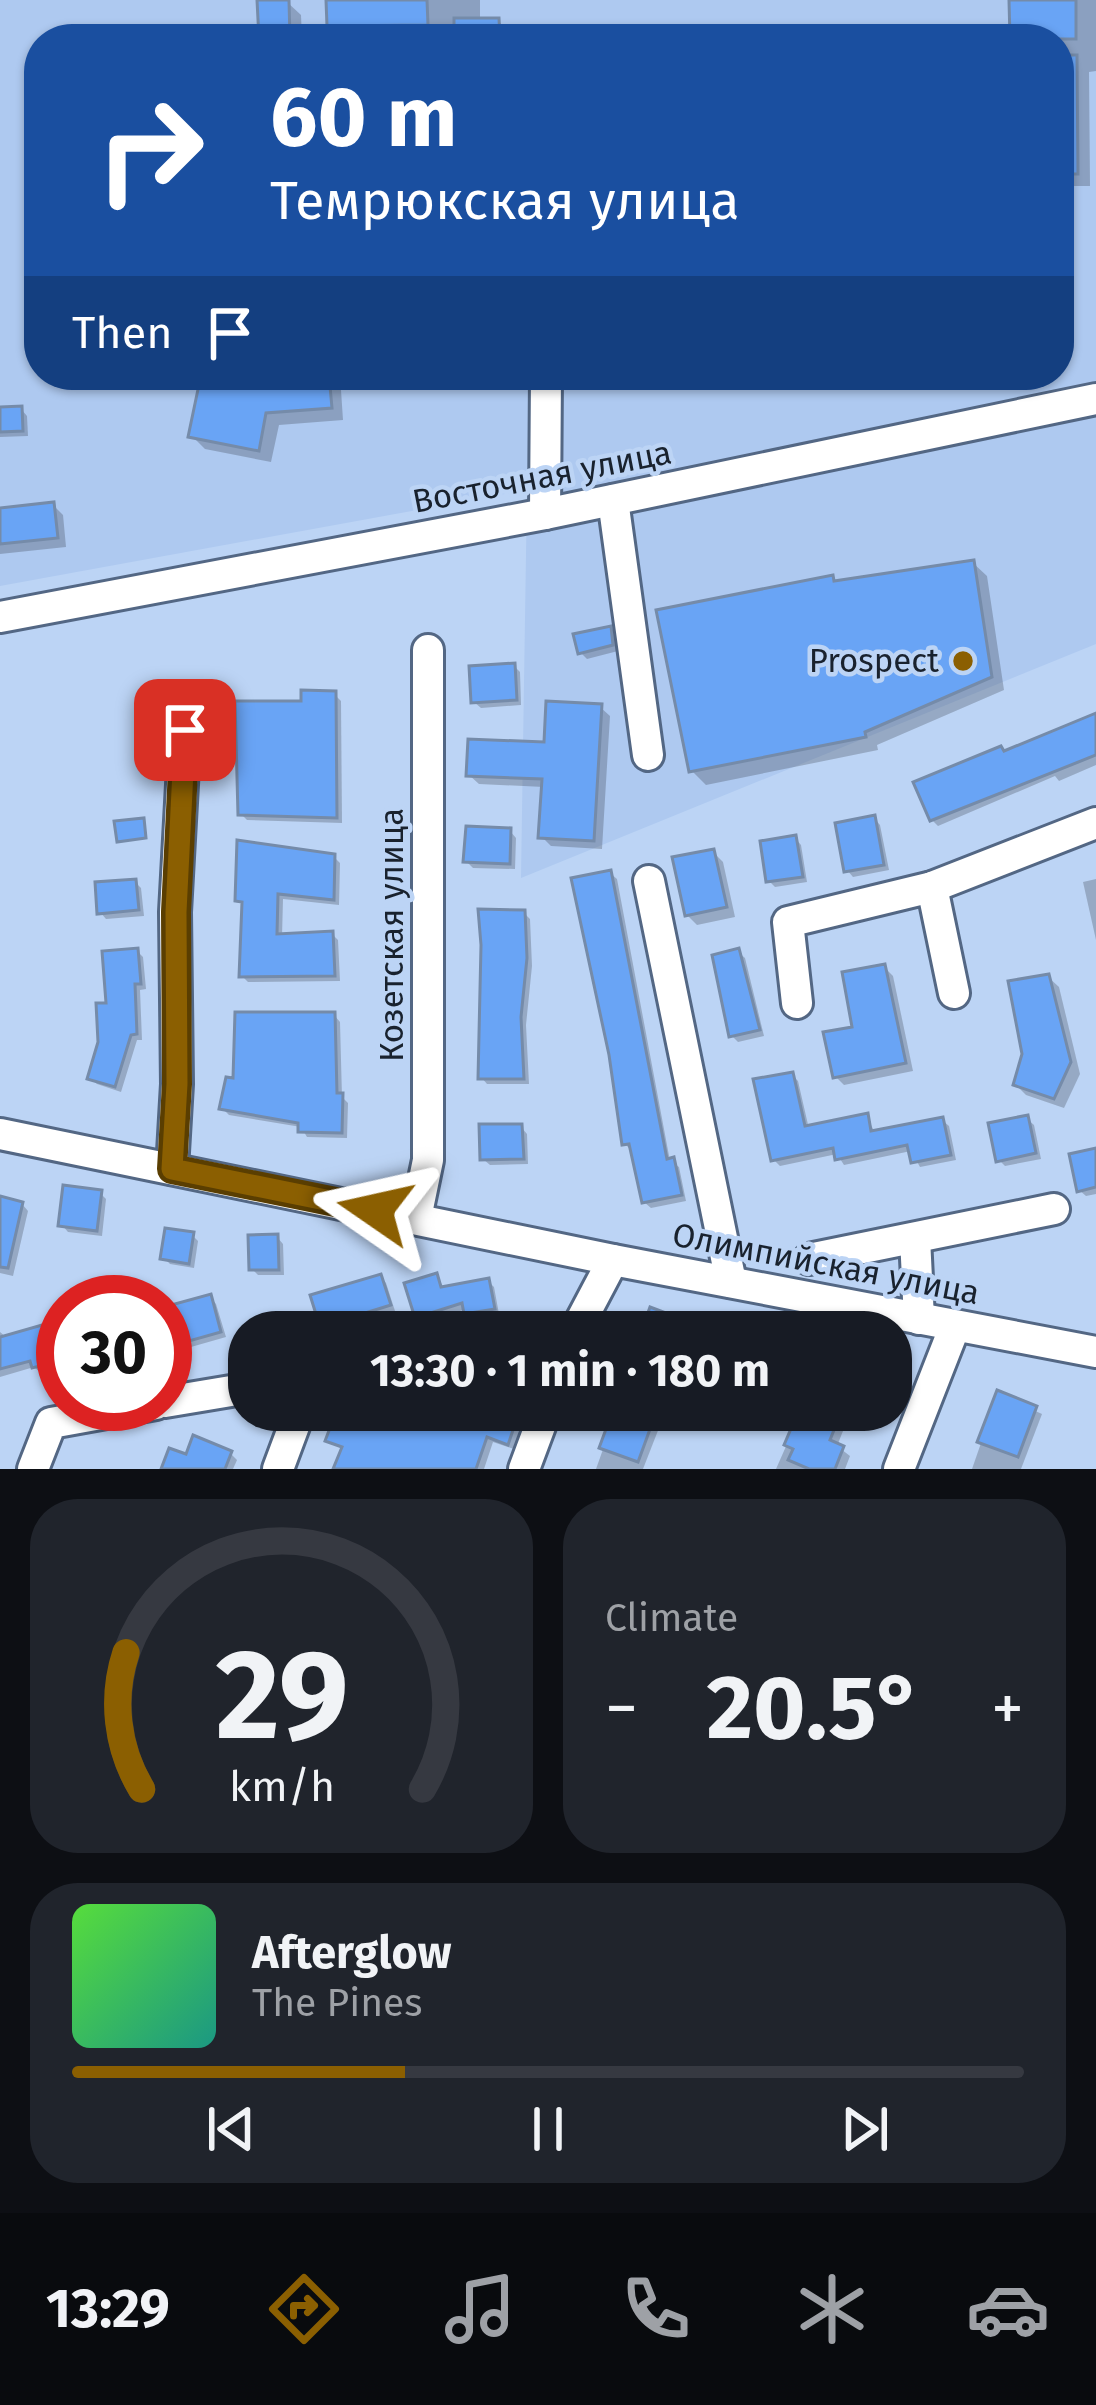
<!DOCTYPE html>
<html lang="en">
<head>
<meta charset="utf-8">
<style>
  body { margin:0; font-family:"Fira Sans",sans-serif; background:#20242c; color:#f1f3f6; height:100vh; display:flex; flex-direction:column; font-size:45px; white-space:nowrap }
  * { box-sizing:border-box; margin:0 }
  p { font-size:39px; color:#9ea1a6 }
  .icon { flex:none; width:66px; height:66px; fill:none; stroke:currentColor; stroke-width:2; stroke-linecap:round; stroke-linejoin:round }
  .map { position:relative; height:1469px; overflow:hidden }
  .panel { display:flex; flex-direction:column; gap:30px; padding:30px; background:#0d0f14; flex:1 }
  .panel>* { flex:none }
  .top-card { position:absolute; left:24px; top:24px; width:1050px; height:366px; border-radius:48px; box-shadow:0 3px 9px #0004; background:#1a4fa0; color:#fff; overflow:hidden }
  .speed { position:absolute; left:36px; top:1275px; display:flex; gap:24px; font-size:60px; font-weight:700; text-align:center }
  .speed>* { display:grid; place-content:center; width:156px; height:156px; border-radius:50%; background:#171b24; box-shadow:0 3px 9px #0004; line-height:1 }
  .speed .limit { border:18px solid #d22; background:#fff; color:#111 }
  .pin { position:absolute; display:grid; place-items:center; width:102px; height:102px; color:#fff; margin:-51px; border-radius:24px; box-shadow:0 6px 18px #0006 }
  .me { position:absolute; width:132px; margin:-66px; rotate:281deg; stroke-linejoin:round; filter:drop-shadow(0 0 9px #0008) }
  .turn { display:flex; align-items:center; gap:42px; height:252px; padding:0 48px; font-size:54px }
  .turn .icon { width:156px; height:156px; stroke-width:2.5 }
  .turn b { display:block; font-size:84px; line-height:102px }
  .then { display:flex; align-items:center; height:114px; padding:0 48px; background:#0003; gap:24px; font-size:45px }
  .big { font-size:90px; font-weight:700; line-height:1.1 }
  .panel .widget { flex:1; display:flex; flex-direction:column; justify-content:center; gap:18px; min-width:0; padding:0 42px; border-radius:48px; background:#20242c }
  .panel .dial { align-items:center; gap:0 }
  .dial svg { height:312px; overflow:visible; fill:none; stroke:#363941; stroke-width:7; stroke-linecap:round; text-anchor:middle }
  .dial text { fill:#f1f3f6; stroke:none }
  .song { display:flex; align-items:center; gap:36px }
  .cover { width:144px; height:144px; border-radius:18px; background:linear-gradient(135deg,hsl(110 70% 55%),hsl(170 70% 35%)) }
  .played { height:12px; border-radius:6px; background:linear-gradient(90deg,#8b5f01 35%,#363941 35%) }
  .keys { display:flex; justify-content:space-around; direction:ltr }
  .heat { display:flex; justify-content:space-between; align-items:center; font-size:66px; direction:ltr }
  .panel .tiles { flex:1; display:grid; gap:30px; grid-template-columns:1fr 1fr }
  .widget:last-child { grid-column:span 2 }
  .trip { position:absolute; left:228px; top:1311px; width:684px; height:120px; border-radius:48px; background:#171b24; box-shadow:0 3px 9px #0004; font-weight:700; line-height:120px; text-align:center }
  .menu { display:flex; height:192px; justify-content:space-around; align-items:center; background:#090b0e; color:#9ea1a6 }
  .menu .icon { width:84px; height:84px }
  .menu .current { color:#8b5f01 }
  .menu b { font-size:54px; color:#f1f3f6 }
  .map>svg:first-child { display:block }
  .built { fill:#aec9f0; fill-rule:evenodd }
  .shadow { fill:#0003 }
  .building { fill:#69a4f5; stroke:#758ba9; stroke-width:3 }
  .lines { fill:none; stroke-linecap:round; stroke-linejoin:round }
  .minor-casing { stroke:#536784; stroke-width:36 }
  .minor { stroke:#fff; stroke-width:30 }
  .route-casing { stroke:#5a3e01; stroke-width:30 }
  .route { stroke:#8b5f01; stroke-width:21 }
  .poi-dot { fill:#8b5f01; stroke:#bcd4f5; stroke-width:4.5 }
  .labels { text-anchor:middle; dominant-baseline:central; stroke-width:9; stroke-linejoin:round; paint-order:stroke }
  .street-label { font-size:33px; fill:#19222e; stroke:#bcd4f5 }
  .poi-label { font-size:33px; fill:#19222e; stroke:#bcd4f5; text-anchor:end }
</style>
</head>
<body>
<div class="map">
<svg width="1096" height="1469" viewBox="0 0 1096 1469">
  <rect width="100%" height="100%" fill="#bcd4f5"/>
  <!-- built -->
  <path class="built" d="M 0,0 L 1096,0 L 1096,644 L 521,878 L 527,490 L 0,586 ZM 39,39 L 1059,39 L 1059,375 L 39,375 Z"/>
  <!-- shadow -->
  <g class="shadow">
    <polygon points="329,0 480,0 480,21 498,21 509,32 509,39 457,39 457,35 341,36 330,24"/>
    <polygon points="1012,0 1096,0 1096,71 1089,72 1090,186 1061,186 1072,269 1059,271 1059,39 1013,39"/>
    <polygon points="287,2 301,15 302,39 262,39"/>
    <polygon points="204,375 328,377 341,390 343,420 279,425 271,462 205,449 192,436"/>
    <polygon points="21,409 27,416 28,436 0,437 0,410"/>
    <polygon points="53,505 63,515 66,547 0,554 0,511"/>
    <polygon points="973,563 987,576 1004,690 877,745 878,750 706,785 692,771 832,578 837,583"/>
    <polygon points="610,629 616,635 618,651 587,659 580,652"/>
    <polygon points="514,666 520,672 521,705 481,708 474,702"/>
    <polygon points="334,694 341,701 342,823 247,820 241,814 304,704"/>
    <polygon points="600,707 610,716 602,849 551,846 541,836 544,787 479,784 469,775 547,745"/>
    <polygon points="1096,716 1096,765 1059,781 1055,776 938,826 932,820 1005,754"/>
    <polygon points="874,818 880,825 889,870 853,877 847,870"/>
    <polygon points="510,831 516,838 515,869 473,868 466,861"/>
    <polygon points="795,838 801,845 807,882 775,887 769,881"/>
    <polygon points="713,852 723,862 735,917 697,925 687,915"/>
    <polygon points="334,857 340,863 339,905 283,899 282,937 332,934 338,940 340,981 248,982 242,976 245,907 238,900"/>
    <polygon points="610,873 617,879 670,1161 679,1167 686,1201 651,1208 644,1202 631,1150 625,1144"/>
    <polygon points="1096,879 1096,940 1083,882"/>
    <polygon points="135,882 141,888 144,916 106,919 100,912"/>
    <polygon points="524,913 530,919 532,966 526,1025 529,1084 487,1084 481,1077"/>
    <polygon points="137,951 143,957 146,989 140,990 142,1040 137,1040 121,1092 97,1084 91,1078 110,1006"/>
    <polygon points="738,952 745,958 764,1036 738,1042 732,1036"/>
    <polygon points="884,967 893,976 913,1071 844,1085 835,1076"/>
    <polygon points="1048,977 1059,987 1080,1074 1064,1108 1026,1095 1016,1085"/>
    <polygon points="334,1015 340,1022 342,1097 348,1103 347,1138 307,1137 301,1127 229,1115 222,1108"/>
    <polygon points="792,1075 798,1081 809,1129 867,1117 875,1133 942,1120 949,1126 956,1160 920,1167 911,1151 844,1165 837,1154 780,1166 774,1160"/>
    <polygon points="1027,1119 1034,1125 1041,1159 1005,1166 999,1160"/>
    <polygon points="521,1127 527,1134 528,1164 490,1165 483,1159"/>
    <polygon points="1096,1151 1096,1194 1086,1196 1079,1190"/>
    <polygon points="100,1193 106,1199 102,1236 68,1232 62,1225"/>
    <polygon points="0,1199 22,1204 28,1211 13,1276 0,1273"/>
    <polygon points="192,1235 198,1241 194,1268 170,1264 164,1258"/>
    <polygon points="277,1237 283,1244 284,1275 258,1275 252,1269"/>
    <polygon points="436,1276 445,1289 488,1281 494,1287 499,1314 473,1319 466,1309 424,1323 418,1316"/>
    <polygon points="380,1277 386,1283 395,1311 329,1332 322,1325"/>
    <polygon points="210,1297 216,1304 226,1337 191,1347 182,1334 165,1339 165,1310"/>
    <polygon points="63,1323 63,1367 41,1373 34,1367 0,1377 0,1332 7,1338"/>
    <polygon points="998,1394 1042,1414 1021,1469 972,1469"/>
    <polygon points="360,1410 373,1410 430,1432 438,1410 508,1410 504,1420 521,1430 514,1449 493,1442 484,1469 337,1469 344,1450 329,1440 355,1423"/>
    <polygon points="617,1410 666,1410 643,1469 596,1469"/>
    <polygon points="802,1410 884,1410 880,1421 851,1411 837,1446 850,1456 845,1469 776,1469"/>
    <polygon points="231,1454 237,1460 233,1469 165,1469 187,1458"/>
  </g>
  <!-- building -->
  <g class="building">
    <polygon points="257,0 289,0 290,39 259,39"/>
    <polygon points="326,0 427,0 428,25 327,26"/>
    <polygon points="1009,0 1076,0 1076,39 1010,39"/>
    <polygon points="454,18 499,18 500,39 454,39"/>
    <polygon points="1059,55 1077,55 1078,174 1059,174"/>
    <polygon points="201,375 329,375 332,408 266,413 259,451 188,437"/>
    <polygon points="22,406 23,431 0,432 0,407"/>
    <polygon points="54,502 58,538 0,544 0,508"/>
    <polygon points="974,560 992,677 865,732 866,737 689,772 656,610 833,575 834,581"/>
    <polygon points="611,626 613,645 578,654 573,634"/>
    <polygon points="515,663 517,700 471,703 469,666"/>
    <polygon points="301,690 336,691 337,818 238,815 235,701 301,701"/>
    <polygon points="546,701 602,704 594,841 538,838 542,779 466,776 468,739 544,742"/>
    <polygon points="1096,713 1096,755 930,821 913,782 1001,746 1004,751"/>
    <polygon points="875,815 884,865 844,872 835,823"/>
    <polygon points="144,818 146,838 117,842 114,821"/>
    <polygon points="466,826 511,828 510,864 463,862"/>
    <polygon points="796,835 803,877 766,882 760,841"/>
    <polygon points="237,840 335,854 334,900 278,894 277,934 333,931 335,976 239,977 242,902 235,901"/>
    <polygon points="714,849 727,907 685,916 672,857"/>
    <polygon points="611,870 667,1159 674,1157 682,1195 642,1203 629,1144 622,1145 609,1055 571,878"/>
    <polygon points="136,879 139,910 97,914 95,882"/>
    <polygon points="478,909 525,910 527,958 521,1017 524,1079 478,1079 481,945"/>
    <polygon points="138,948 141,984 135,984 137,1034 131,1035 115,1087 87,1079 98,1042 96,1003 106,1003 102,951"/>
    <polygon points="739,948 760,1030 729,1037 712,955"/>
    <polygon points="885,964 906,1063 833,1078 823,1032 852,1027 842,972"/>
    <polygon points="1049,974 1071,1062 1054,1099 1013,1085 1022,1054 1008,981"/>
    <polygon points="235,1012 335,1012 337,1093 343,1093 342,1133 298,1132 298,1123 219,1109 226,1077 233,1078"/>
    <polygon points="793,1072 805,1126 868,1113 871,1131 943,1117 951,1155 911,1163 907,1145 835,1160 833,1148 771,1161 753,1079"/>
    <polygon points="1028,1115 1036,1153 996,1162 988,1123"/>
    <polygon points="479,1124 522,1124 524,1159 480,1160"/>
    <polygon points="1096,1148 1096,1187 1077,1192 1069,1154"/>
    <polygon points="63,1185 102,1190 97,1231 58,1226"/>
    <polygon points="0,1196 23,1202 8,1268 0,1267"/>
    <polygon points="165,1228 194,1232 189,1264 160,1259"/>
    <polygon points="278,1234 279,1270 249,1270 248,1235"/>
    <polygon points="437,1273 441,1287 489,1278 495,1309 464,1314 462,1303 415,1318 404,1283"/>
    <polygon points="381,1274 391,1305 320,1327 310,1295"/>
    <polygon points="211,1294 221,1332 182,1343 171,1305"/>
    <polygon points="650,1307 711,1330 711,1332 641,1332"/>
    <polygon points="63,1319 63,1360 32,1368 30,1361 0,1369 0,1337"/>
    <polygon points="997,1390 1037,1406 1018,1457 977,1442"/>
    <polygon points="356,1410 381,1410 429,1428 435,1410 500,1410 498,1415 516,1421 508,1445 487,1437 476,1469 333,1469 342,1447 325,1441 336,1412 353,1419"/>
    <polygon points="613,1410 657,1410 638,1462 599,1448"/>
    <polygon points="799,1410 842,1410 830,1440 844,1446 835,1469 809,1469 788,1460 793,1449 784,1445"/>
    <polygon points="193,1435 232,1451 225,1469 161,1469 169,1448 186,1454"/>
  </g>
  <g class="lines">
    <!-- minor casing -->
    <g class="minor-casing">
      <g id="minor">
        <polyline points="613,500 648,755"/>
        <polyline points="545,514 546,375"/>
        <polyline points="0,617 545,514 1096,399"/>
        <polyline points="649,881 731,1282"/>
        <polyline points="932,887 954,993"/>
        <polyline points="797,1003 788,922 932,887 1096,823"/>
        <polyline points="0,1134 613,1260 1096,1352"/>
        <polyline points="172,1169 177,1084 175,912 185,730"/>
        <polyline points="416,1218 428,1160 428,650"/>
        <polyline points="915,1238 919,1319"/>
        <polyline points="809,1259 1054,1209"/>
        <polyline points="575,1332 613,1260"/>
        <polyline points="165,1402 249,1388"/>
        <polyline points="33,1469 51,1423 156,1404"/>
        <polyline points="278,1469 300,1410"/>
        <polyline points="524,1469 546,1410"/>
        <polyline points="899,1469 955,1326"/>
      </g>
    </g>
    <!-- minor -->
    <use href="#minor" class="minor"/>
  </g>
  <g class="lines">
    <!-- route casing -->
    <g class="route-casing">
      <polyline id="route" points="185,730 176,912 177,1084 172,1169 375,1210"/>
    </g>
    <!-- route -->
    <use href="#route" class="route"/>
  </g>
  <!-- markers -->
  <circle class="poi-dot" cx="963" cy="661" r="12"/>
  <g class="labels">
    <!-- street labels -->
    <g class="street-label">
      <text transform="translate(542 477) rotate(-11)">Восточная улица</text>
      <text transform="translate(392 935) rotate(-90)">Козетская улица</text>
      <text transform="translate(826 1264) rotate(11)">Олимпийская улица</text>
    </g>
    <!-- poi labels -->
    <g class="poi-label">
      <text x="939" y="661">Prospect</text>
    </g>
  </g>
</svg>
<div class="speed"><div class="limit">30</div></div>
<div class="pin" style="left:185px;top:730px;background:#d93025"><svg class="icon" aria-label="arrive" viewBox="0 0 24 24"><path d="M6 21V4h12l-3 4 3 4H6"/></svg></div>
<svg class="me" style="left:375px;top:1210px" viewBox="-20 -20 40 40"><path d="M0-17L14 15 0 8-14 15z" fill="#8b5f01" stroke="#fff" stroke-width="4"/></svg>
<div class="trip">13:30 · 1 min · 180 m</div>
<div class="top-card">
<div class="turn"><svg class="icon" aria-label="right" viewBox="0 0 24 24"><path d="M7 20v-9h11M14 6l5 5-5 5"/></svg><div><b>60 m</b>Темрюкская улица</div></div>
<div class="then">Then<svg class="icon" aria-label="arrive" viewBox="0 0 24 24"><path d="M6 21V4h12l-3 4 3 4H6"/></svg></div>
</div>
</div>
<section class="panel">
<div class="tiles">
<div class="widget dial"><svg viewBox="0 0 100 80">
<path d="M14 69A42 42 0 1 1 86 69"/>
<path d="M14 69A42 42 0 0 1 10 34" stroke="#8b5f01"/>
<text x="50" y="56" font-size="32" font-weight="700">29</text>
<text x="50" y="72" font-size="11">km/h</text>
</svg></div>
<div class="widget"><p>Climate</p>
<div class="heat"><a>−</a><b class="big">20.5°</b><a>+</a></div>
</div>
<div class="widget">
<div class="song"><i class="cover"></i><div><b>Afterglow</b><p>The Pines</p></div></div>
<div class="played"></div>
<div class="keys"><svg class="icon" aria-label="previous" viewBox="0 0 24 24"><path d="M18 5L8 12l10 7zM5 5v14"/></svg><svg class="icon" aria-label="pause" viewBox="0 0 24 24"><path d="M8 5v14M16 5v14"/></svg><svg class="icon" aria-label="next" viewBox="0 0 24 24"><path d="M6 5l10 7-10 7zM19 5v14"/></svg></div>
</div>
</div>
</section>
<nav class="menu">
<b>13:29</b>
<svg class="icon current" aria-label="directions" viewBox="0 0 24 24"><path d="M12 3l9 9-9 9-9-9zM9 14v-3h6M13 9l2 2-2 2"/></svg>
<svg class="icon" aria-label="music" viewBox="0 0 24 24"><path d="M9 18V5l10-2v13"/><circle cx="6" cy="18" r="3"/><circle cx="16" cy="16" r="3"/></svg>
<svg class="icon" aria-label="phone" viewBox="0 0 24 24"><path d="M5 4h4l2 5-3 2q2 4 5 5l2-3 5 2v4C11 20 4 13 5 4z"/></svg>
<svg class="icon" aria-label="climate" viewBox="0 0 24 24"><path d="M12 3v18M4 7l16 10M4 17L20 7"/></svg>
<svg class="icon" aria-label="car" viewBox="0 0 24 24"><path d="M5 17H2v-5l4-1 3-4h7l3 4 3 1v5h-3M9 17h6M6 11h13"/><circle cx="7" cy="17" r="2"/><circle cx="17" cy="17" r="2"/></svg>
</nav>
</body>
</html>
